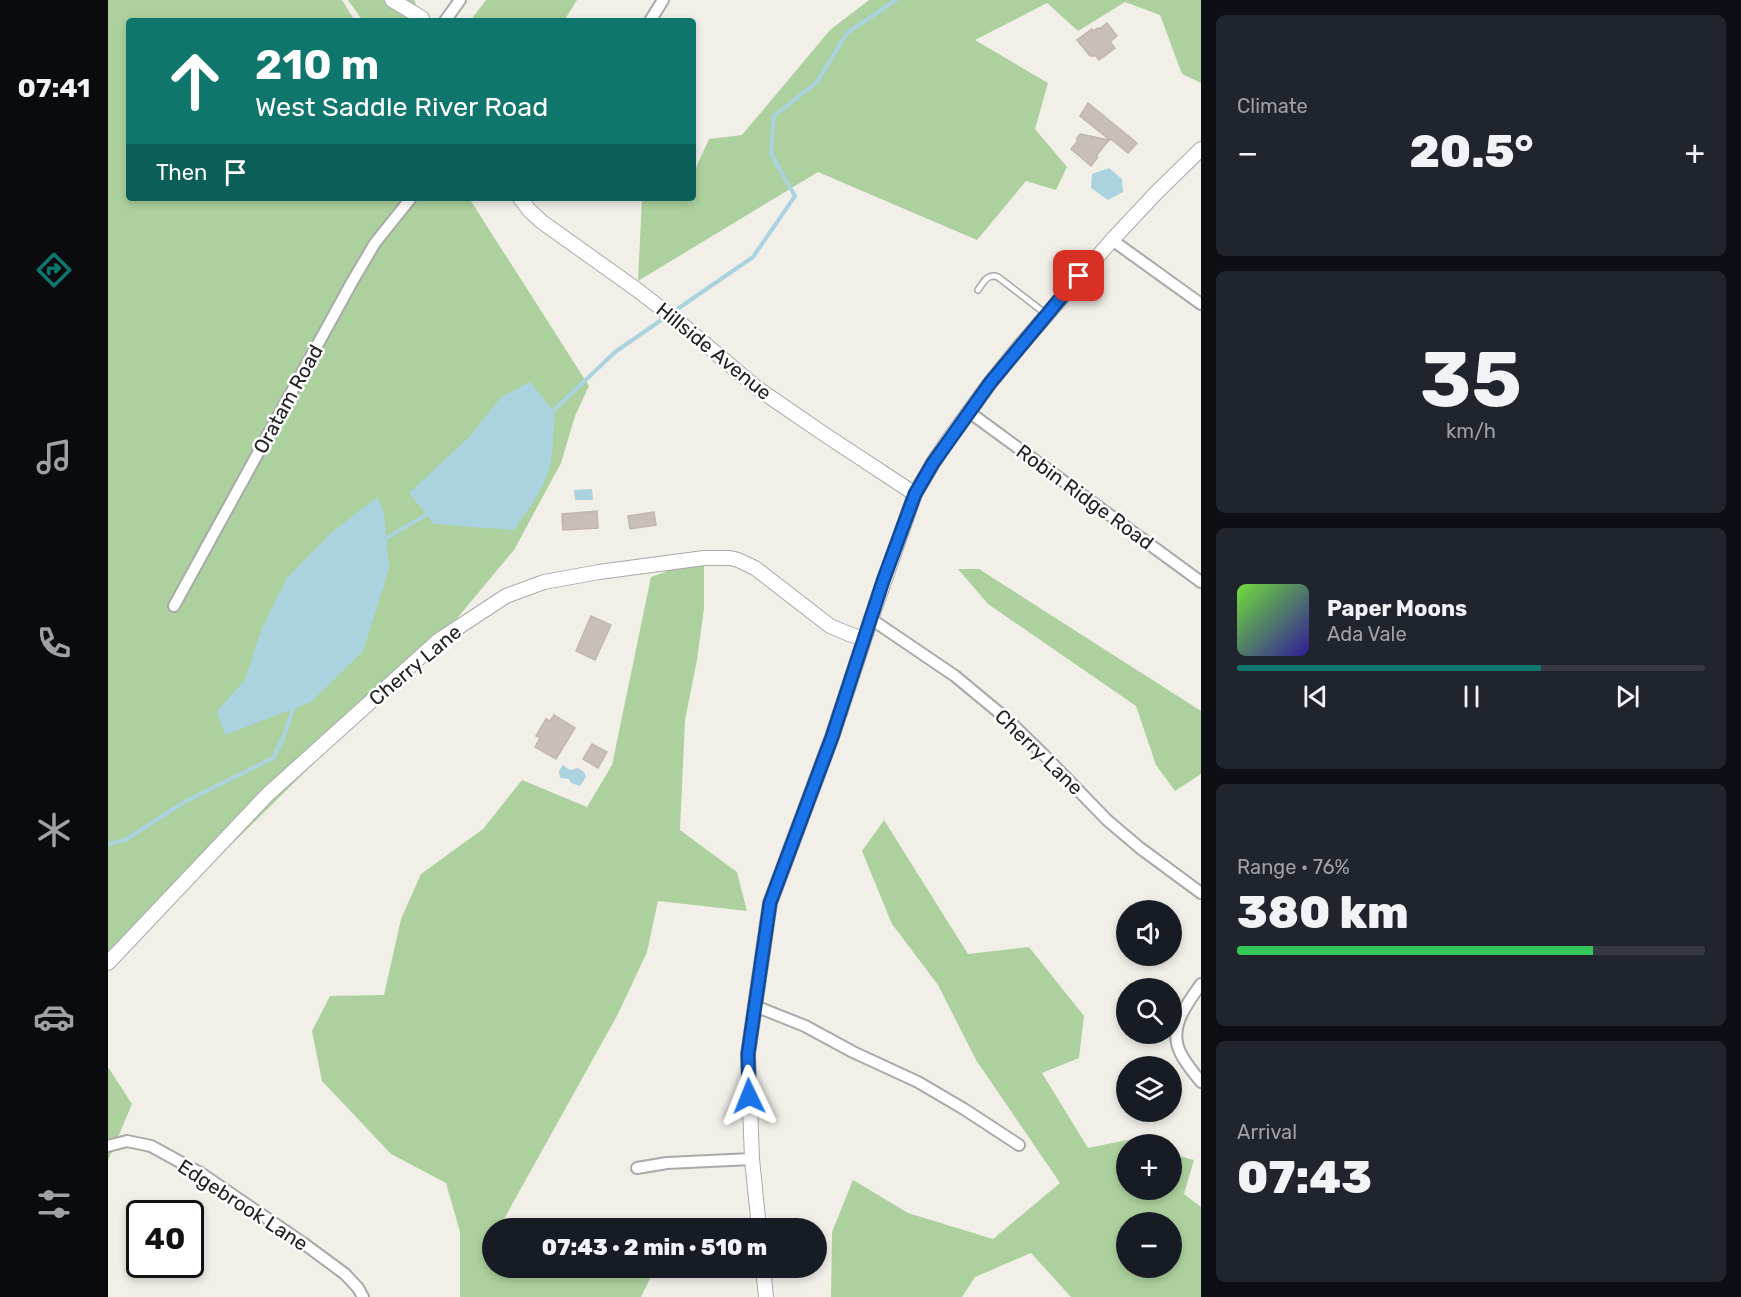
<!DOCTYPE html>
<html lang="en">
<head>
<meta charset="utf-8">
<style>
  body { margin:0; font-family:Rubik,sans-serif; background:#20242c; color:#f1f3f6; height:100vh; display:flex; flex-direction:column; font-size:22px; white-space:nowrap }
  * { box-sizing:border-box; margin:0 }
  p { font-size:20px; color:#9ea1a6 }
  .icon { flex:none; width:33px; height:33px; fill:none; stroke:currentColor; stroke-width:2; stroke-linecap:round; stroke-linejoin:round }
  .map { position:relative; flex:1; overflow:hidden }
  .panel { display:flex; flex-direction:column; gap:15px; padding:15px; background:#0d0f14; width:540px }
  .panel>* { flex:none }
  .hud { position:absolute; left:18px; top:18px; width:570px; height:183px; border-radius:6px; box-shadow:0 3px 9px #0003; background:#0f766e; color:#fff; overflow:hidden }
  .fabs { position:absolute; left:1008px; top:900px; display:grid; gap:12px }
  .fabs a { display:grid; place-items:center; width:66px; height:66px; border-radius:50%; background:#171b24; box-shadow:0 3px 9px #0003; font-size:30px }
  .speed { position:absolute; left:18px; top:1200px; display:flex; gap:12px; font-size:30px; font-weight:700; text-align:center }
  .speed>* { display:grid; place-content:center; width:78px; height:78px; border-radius:50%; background:#171b24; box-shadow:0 3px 9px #0003; line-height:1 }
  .speed .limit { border:3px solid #111; border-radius:9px; background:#fff; color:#111 }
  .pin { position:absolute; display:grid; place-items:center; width:51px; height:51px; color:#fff; margin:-26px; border-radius:12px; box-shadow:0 3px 9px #0006 }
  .me { position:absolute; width:66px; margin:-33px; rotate:358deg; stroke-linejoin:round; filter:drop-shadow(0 0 4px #0008) }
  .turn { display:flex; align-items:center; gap:21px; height:126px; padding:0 30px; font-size:27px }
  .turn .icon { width:78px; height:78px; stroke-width:2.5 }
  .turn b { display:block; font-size:42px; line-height:51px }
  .then { display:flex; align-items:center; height:57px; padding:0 30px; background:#0003; gap:12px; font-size:22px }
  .big { font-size:45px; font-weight:800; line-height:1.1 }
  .panel .card { flex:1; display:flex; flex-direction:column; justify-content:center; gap:9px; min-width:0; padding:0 21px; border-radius:9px; background:#20242c }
  .panel .dial { align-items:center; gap:0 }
  .dial b { font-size:78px; line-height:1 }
  .song { display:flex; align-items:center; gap:18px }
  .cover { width:72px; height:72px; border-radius:9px; background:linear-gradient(135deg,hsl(100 70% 55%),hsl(250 70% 35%)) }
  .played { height:6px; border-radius:3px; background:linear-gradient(90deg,#0f766e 65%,#363941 65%) }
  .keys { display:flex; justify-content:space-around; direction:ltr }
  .heat { display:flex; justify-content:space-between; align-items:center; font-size:33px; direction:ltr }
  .charge { height:9px; border-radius:4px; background:linear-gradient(90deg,#34c759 76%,#363941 0) }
  .trip { position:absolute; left:374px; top:1218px; width:345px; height:60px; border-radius:30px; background:#171b24; box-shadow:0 3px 9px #0003; font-weight:800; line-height:60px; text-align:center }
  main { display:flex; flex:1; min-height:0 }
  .tabs { display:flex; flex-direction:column; width:108px; justify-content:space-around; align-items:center; background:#090b0e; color:#9ea1a6 }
  .tabs .icon { width:42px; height:42px }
  .tabs .on { color:#0f766e }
  .tabs b { font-size:27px; color:#f1f3f6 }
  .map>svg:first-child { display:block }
  .forest { fill:#add19e; fill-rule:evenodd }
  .water { fill:#aad3df }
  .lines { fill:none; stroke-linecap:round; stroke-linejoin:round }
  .stream { stroke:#aad3df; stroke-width:4 }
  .building { fill:#c7bfb8; stroke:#c4b6ab; stroke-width:1.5 }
  .service-casing { stroke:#a9a9a9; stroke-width:8 }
  .minor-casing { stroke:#a9a9a9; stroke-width:14 }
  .tertiary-casing { stroke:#a9a9a9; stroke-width:16 }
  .service { stroke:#fff; stroke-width:5 }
  .minor { stroke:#fff; stroke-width:10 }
  .tertiary { stroke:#fff; stroke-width:14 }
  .route-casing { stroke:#114b97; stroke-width:15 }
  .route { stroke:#1a73e8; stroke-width:10 }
  .labels { text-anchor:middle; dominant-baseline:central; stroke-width:5; stroke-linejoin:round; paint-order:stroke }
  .street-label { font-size:20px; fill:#222; stroke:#fff }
</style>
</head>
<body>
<main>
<nav class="tabs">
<b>07:41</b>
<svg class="icon on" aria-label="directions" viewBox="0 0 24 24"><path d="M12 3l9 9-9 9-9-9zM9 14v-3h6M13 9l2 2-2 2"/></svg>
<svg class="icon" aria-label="music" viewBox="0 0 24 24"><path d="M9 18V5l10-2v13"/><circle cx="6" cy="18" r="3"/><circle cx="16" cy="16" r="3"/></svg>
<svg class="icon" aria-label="phone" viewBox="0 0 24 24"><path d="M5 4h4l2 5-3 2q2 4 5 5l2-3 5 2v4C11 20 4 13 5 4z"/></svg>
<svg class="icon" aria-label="climate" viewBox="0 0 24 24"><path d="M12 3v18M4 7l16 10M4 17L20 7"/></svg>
<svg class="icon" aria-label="car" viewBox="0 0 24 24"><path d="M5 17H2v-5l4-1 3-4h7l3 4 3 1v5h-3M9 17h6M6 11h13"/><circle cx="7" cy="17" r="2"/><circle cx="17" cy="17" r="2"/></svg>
<svg class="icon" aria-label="filters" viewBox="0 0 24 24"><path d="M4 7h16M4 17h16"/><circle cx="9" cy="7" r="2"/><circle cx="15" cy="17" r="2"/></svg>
</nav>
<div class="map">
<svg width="1093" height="1297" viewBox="0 0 1093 1297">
  <rect width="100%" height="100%" fill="#f2efe9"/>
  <!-- forest -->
  <g class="forest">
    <polygon points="0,0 234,0 247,21 21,21 21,198 361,198 481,386 467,416 453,463 406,550 331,640 0,966"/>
    <polygon points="240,0 306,0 314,18 311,21 255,21"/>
    <polygon points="378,0 469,0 456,21 362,21"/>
    <polygon points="761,0 1093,0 1093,83 1074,74 1052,15 1017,2 970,31 939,3 867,40 940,83 927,129 959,167 948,190 918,181 869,240 710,172 530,281 534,198 585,198 585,174 601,139 634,135 722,30"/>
    <polygon points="596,558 596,608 589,660 577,720 572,830 629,872 639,911 550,901 539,952 510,1014 391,1228 384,1228 384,1268 424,1268 426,1270 483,1268 547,1268 533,1297 352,1297 352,1232 338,1183 283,1154 214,1081 204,1031 222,996 276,995 293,919 313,874 375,829 414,780 479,807 504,765 543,577"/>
    <polygon points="850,569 871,569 1093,711 1093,774 1067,791 1048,765 1028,706 880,604"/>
    <path d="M 776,820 L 860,954 L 921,947 L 976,1016 L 971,1058 L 934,1073 L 980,1148 L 1019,1140 L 1033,1144 L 1018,1144 L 1018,1190 L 1064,1190 L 1064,1154 L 1086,1160 L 1076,1194 L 1093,1207 L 1093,1297 L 963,1297 L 923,1253 L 867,1277 L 854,1297 L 723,1297 L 724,1232 L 745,1180 L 800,1213 L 885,1239 L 952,1183 L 868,1060 L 830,985 L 784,924 L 754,851 ZM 1018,1222 L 1064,1222 L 1064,1268 L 1018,1268 Z"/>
    <polygon points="0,1067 24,1104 0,1161"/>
  </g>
  <!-- water -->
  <g class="water">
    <polygon points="1001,168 1014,179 1015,192 1000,200 983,188 984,174"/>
    <path d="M 422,382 L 447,413 C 445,430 446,448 442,465 C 436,489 420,510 406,530 L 326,524 L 301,493 L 362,436 L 393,397 Z"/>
    <polygon points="484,489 485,500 467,500 466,490"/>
    <polygon points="269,497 276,513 281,569 255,651 203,702 117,735 109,711 137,680 154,628 179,578 223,533"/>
    <polygon points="455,765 462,770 470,768 476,772 478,777 472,786 463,783 461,779 452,778 451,771"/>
  </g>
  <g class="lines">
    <!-- stream -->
    <g class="stream">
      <polyline points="441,415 507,352 645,257 687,196 663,154 666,116 709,82 739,33 788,0"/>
      <polyline points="275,540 323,512"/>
      <polyline points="0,844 17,840 78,801 165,758 175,738 186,707"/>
    </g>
  </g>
  <!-- building -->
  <g class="building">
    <polygon points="999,23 1009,36 1002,42 1007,48 991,60 988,56 982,56 969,40 984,29 985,31 990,28 991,29"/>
    <polygon points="980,103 1029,143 1020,153 1003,139 1002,140 972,116"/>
    <polygon points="972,134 1001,140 988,156 990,157 983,166 963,149 969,142 969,138"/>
    <polygon points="489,511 490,528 455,530 454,514"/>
    <polygon points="546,512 548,525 522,529 520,516"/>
    <polygon points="483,616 503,625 487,660 468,651"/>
    <polygon points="446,715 467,728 448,759 427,747 432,738 428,736 438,719 442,721"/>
    <polygon points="484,744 499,752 490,768 475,759"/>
  </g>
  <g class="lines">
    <!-- service casing -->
    <g class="service-casing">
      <path id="service" d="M 870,290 C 875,283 879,273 890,277 L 938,314"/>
    </g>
    <!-- minor casing -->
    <g class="minor-casing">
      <g id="minor">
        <polyline points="337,21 352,0"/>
        <polyline points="542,21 555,0"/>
        <polyline points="1004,240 1093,304"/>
        <polyline points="861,412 1093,582"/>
        <polyline points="66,606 244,282 267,243 303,198"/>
        <polyline points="763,619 847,676 900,720 936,755 999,820 1032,848 1093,893"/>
        <path d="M 1093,984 C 1079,1004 1059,1028 1073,1054 C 1078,1064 1086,1073 1093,1082"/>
        <polyline points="647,1006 697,1026 745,1052 810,1082 856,1109 911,1145"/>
        <polyline points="0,1146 19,1141 43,1146 94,1174 195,1243 237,1274 250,1288 255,1297"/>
        <polyline points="529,1168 559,1163 644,1159"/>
      </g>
    </g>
    <!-- tertiary casing -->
    <g class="tertiary-casing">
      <g id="tertiary">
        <polyline points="284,0 314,18 314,21"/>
        <polyline points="412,198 421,210 434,222 528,289 576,326 649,388 716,434 807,494"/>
        <polyline points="0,963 159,795 331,640 398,596 436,582 491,572 596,558 622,558 630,560 647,568 722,626 741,634 756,639"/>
        <polyline points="651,1228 644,1159 640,1054 662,903 724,737 763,619 807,494 825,463 841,439 882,383 911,347 1004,240 1049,192 1093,149"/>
        <polyline points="655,1268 658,1297"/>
      </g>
    </g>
    <!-- service -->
    <use href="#service" class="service"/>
    <!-- minor -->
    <use href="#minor" class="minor"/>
    <!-- tertiary -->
    <use href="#tertiary" class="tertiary"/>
  </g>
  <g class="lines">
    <!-- route casing -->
    <g class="route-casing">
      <polyline id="route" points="641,1096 640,1054 662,903 724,737 775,581 807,494 825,463 882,383 971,276"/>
    </g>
    <!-- route -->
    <use href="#route" class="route"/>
  </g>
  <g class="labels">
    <!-- street labels -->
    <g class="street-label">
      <text transform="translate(606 351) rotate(39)">Hillside Avenue</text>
      <text transform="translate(180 399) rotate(-61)">Oratam Road</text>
      <text transform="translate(977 497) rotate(36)">Robin Ridge Road</text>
      <text transform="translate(307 665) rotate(-40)">Cherry Lane</text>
      <text transform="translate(931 752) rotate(44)">Cherry Lane</text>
      <text transform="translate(135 1205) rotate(33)">Edgebrook Lane</text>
    </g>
  </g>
</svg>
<div class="fabs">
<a><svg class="icon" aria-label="sound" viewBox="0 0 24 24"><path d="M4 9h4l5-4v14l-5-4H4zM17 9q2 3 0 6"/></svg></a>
<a><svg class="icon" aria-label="search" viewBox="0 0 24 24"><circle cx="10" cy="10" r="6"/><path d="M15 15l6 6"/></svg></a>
<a><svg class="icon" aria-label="layers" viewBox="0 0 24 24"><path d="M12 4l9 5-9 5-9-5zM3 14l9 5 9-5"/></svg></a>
<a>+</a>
<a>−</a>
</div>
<div class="speed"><div class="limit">40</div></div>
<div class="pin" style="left:971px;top:276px;background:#d93025"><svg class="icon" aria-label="arrive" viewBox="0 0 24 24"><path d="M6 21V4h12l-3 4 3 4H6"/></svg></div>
<svg class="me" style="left:641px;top:1096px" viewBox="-20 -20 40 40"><path d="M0-17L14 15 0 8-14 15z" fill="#1a73e8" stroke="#fff" stroke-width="4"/></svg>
<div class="trip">07:43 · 2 min · 510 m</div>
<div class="hud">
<div class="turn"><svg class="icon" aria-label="ahead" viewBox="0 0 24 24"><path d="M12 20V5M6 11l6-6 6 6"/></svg><div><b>210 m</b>West Saddle River Road</div></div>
<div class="then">Then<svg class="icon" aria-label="arrive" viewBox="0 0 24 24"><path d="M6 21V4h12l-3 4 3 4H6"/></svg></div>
</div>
</div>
<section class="panel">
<div class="card"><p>Climate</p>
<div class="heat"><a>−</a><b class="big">20.5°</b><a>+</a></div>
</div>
<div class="card dial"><b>35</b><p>km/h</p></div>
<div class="card">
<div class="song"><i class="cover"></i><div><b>Paper Moons</b><p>Ada Vale</p></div></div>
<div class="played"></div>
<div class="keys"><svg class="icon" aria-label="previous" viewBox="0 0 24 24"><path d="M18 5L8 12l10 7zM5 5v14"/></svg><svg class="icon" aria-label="pause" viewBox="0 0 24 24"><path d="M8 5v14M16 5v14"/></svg><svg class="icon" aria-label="next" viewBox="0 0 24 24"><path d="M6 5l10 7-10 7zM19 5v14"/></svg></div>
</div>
<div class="card"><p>Range · 76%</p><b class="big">380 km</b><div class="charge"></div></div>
<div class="card"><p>Arrival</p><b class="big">07:43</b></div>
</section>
</main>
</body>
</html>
